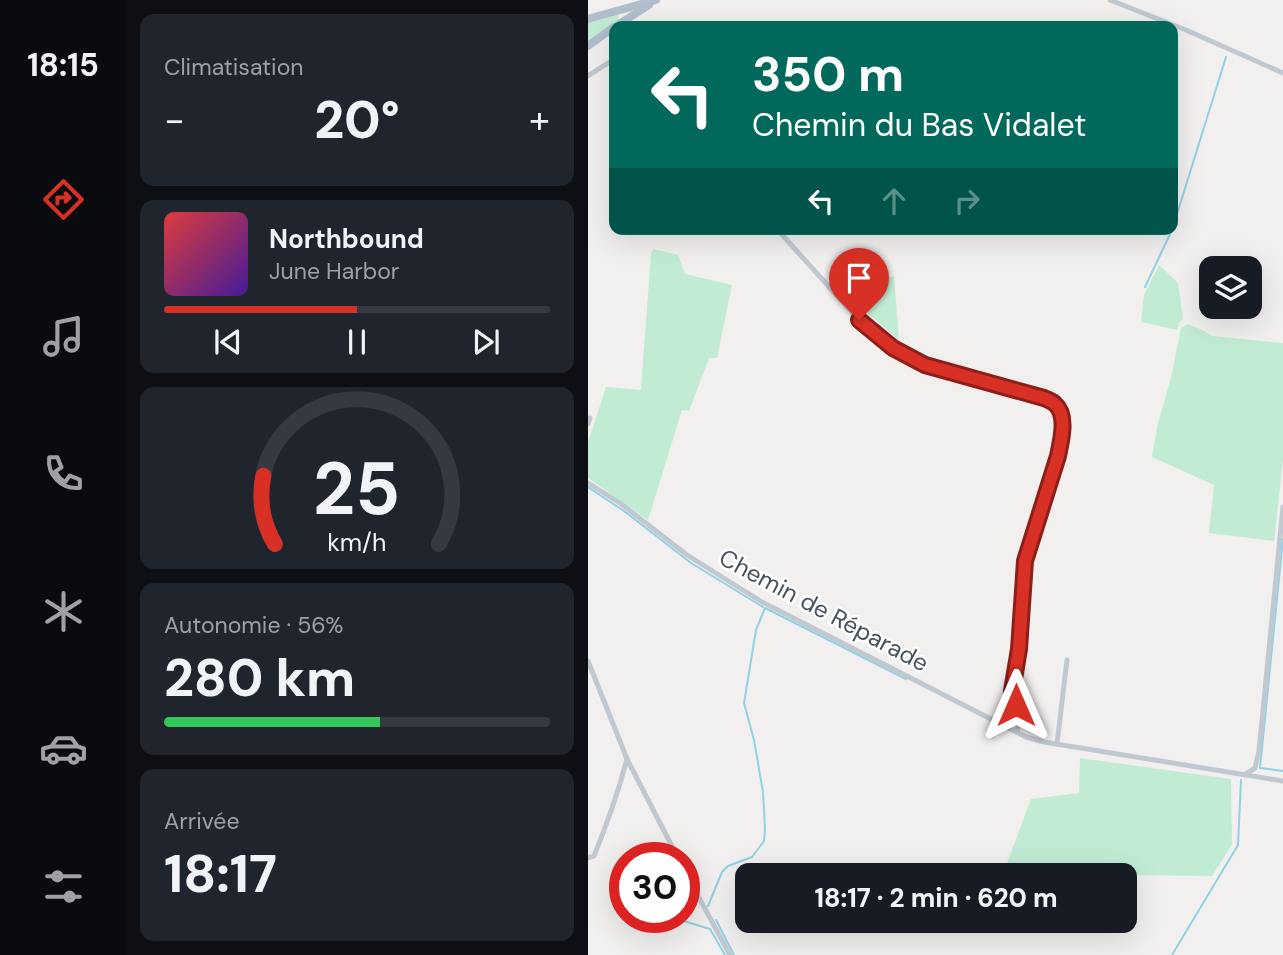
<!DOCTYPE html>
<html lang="fr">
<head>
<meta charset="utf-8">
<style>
  body { margin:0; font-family:"DM Sans",sans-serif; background:#20242c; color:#f1f3f6; height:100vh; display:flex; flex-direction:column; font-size:26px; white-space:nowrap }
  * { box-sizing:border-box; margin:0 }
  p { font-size:23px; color:#9ea1a6 }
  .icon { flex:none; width:38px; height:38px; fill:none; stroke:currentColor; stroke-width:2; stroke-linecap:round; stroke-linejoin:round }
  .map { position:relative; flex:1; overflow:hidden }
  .sheet { display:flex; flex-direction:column; gap:14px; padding:14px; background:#0d0f14; width:462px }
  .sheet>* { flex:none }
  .banner { position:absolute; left:21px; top:21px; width:569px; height:214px; border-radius:14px; box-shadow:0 7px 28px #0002; background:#00695c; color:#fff; overflow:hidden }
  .controls { position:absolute; left:611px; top:256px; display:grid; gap:14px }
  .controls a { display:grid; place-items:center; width:63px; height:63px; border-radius:14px; background:#171b24; box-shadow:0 7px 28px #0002; font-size:35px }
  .speed { position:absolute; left:21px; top:842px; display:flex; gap:14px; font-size:35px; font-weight:700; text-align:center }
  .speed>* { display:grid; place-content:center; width:91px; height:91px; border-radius:50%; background:#171b24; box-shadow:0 7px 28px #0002; line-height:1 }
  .speed .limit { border:10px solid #d22; background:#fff; color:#111 }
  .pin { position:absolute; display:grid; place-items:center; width:60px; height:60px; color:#fff; margin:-72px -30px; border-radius:50% 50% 50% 0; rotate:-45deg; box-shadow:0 0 7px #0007 }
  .pin .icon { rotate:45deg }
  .me { position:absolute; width:77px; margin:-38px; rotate:0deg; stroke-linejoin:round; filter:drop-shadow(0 0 5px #0008) }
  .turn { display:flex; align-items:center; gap:24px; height:147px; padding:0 28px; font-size:32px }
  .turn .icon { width:91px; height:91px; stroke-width:2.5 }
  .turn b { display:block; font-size:49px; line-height:60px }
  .lanes { display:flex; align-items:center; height:66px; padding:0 28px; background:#0003; justify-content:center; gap:35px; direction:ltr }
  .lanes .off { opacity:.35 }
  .big { font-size:52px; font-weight:800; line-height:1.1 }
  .sheet .widget { flex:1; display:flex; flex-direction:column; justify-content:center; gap:10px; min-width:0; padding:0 24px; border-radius:14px; background:#20242c }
  .sheet .dial { align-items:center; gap:0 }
  .dial svg { height:182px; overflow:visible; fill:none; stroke:#363941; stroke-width:7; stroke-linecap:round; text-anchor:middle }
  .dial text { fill:#f1f3f6; stroke:none }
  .song { display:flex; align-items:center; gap:21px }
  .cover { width:84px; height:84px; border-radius:10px; background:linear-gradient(135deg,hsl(0 70% 55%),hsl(260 70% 35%)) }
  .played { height:7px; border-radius:4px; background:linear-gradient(90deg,#d93025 50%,#363941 50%) }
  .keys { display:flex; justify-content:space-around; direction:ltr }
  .heat { display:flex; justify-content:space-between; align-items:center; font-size:38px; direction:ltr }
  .charge { height:10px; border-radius:5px; background:linear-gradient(90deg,#34c759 56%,#363941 0) }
  .trip { position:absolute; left:147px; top:863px; width:402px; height:70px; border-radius:14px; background:#171b24; box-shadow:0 7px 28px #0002; font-weight:800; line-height:70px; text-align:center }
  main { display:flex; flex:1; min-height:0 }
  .tabs { display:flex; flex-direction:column; width:126px; justify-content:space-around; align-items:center; background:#090b0e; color:#9ea1a6 }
  .tabs .icon { width:49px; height:49px }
  .tabs .active { color:#d93025 }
  .tabs b { font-size:32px; color:#f1f3f6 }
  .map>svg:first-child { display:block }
  .green { fill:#c1ecd3 }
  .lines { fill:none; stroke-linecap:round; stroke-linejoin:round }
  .stream { stroke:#91d1e6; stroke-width:2 }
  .minor { stroke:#c1c9d0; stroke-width:5 }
  .primary { stroke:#b1becc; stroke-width:8 }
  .route-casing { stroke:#8d1f18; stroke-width:18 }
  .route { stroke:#d93025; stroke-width:12 }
  .labels { text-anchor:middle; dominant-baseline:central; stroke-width:5; stroke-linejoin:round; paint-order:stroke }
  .street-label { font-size:24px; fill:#48525c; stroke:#fff }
</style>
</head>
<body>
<main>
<nav class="tabs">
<b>18:15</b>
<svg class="icon active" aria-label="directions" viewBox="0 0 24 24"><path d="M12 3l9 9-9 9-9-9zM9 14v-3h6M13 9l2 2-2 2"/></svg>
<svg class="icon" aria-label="music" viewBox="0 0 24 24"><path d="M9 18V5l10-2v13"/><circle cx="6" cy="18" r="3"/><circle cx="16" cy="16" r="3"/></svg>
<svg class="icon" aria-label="phone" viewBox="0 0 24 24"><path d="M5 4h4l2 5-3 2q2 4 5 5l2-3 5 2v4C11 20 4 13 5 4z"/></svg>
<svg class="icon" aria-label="climate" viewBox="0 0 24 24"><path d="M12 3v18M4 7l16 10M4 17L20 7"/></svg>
<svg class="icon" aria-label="car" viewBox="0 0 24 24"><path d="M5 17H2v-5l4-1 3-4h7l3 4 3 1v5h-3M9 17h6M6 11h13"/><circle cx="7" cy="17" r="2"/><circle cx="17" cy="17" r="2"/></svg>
<svg class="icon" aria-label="filters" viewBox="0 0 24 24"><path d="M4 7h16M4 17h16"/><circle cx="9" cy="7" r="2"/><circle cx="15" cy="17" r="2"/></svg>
</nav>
<section class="sheet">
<div class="widget"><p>Climatisation</p>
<div class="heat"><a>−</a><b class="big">20°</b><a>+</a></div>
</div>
<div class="widget">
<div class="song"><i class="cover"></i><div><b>Northbound</b><p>June Harbor</p></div></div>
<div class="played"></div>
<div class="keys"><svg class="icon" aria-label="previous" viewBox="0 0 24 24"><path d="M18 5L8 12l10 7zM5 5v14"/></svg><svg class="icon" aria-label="pause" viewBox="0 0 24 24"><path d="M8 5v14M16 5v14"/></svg><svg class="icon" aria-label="next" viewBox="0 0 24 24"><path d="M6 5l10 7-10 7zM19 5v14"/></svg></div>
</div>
<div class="widget dial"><svg viewBox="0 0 100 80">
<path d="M14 69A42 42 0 1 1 86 69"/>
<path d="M14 69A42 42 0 0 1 9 39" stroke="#d93025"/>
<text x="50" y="56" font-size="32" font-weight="700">25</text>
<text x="50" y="72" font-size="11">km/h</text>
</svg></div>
<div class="widget"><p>Autonomie · 56%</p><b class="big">280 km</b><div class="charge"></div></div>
<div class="widget"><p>Arrivée</p><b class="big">18:17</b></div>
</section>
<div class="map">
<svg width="695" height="955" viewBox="0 0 695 955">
  <rect width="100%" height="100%" fill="#f2efef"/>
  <!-- green -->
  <g class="green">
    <polygon points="30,15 31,20 0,42 0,23"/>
    <polygon points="66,249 90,255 97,274 144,285 129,358 121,358 101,411 94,410 60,520 0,478 0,442 18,387 53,390 63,253"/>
    <polygon points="571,265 590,283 595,319 591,323 589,330 553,322 556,295"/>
    <polygon points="306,276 311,340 254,291"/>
    <polygon points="599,324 612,329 625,336 695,343 695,460 686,541 621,533 626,485 564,457 570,423 583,378 593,328"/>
    <polygon points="492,758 643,779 644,845 624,876 415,874 443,799 491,793"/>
  </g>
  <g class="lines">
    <!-- stream -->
    <g class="stream">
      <polyline points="557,287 584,230 638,57"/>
      <polyline points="0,487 36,511 103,563 175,607"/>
      <polyline points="695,539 672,768 695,771"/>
      <polyline points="120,906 134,872 140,866 164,857 176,841 177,829 175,792 166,740 156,703 168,630 177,608 318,679"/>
      <polyline points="89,919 122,929 137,955"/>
      <polyline points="128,920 146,955"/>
      <polyline points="584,955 650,845 653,780"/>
    </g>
    <!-- minor -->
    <g class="minor">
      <polyline points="522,0 598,30 695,73"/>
      <polyline points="0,76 26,59"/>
      <path d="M 189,229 L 271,320 L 305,348 L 337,364 L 456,398 C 463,402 471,406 474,414 C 477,424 472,445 470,456 L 437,561 L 431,649 L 424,691 L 431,719 L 429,732"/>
      <polyline points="0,424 2,418"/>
      <polyline points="0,483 32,503 99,555 174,602 438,737 456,742 695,781"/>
      <polyline points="0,661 39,759 90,858"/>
      <polyline points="469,744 479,660"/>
      <polyline points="656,775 667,768 671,751 695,507"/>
      <path d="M 0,858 L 6,856 C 19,824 30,793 39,759"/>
      <polyline points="96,870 142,955"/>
    </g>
    <!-- primary -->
    <g class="primary">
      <polyline points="0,19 68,0"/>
      <polyline points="28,26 61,5"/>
      <polyline points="0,46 26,27"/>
    </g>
  </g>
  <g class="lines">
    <!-- route casing -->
    <g class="route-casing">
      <path id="route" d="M 271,320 L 305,348 L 337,365 L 456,398 C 460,400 464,401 467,404 C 480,415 473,441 470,456 L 437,561 L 431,649 L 424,691 L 428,705"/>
    </g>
    <!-- route -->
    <use href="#route" class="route"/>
  </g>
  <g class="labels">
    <!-- street labels -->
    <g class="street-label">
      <text transform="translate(236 610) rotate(28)">Chemin de Réparade</text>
    </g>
  </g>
</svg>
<div class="controls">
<a><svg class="icon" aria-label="layers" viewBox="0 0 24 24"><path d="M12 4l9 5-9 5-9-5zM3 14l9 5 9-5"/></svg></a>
</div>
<div class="speed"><div class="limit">30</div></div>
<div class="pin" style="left:271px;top:320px;background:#d93025"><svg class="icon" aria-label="arrive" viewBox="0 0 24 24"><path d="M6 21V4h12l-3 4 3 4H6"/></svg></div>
<svg class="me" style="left:428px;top:705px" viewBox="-20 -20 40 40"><path d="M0-17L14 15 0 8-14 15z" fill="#d93025" stroke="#fff" stroke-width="4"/></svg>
<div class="trip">18:17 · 2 min · 620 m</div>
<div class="banner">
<div class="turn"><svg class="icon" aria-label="left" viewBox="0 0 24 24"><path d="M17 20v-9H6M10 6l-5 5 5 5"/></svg><div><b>350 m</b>Chemin du Bas Vidalet</div></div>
<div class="lanes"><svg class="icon" aria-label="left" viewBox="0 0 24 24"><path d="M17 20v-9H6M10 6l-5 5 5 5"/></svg><svg class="icon off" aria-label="ahead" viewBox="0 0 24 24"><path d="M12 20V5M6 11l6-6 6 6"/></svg><svg class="icon off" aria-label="right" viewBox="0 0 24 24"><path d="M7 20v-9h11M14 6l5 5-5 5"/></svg></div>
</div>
</div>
</main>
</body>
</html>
